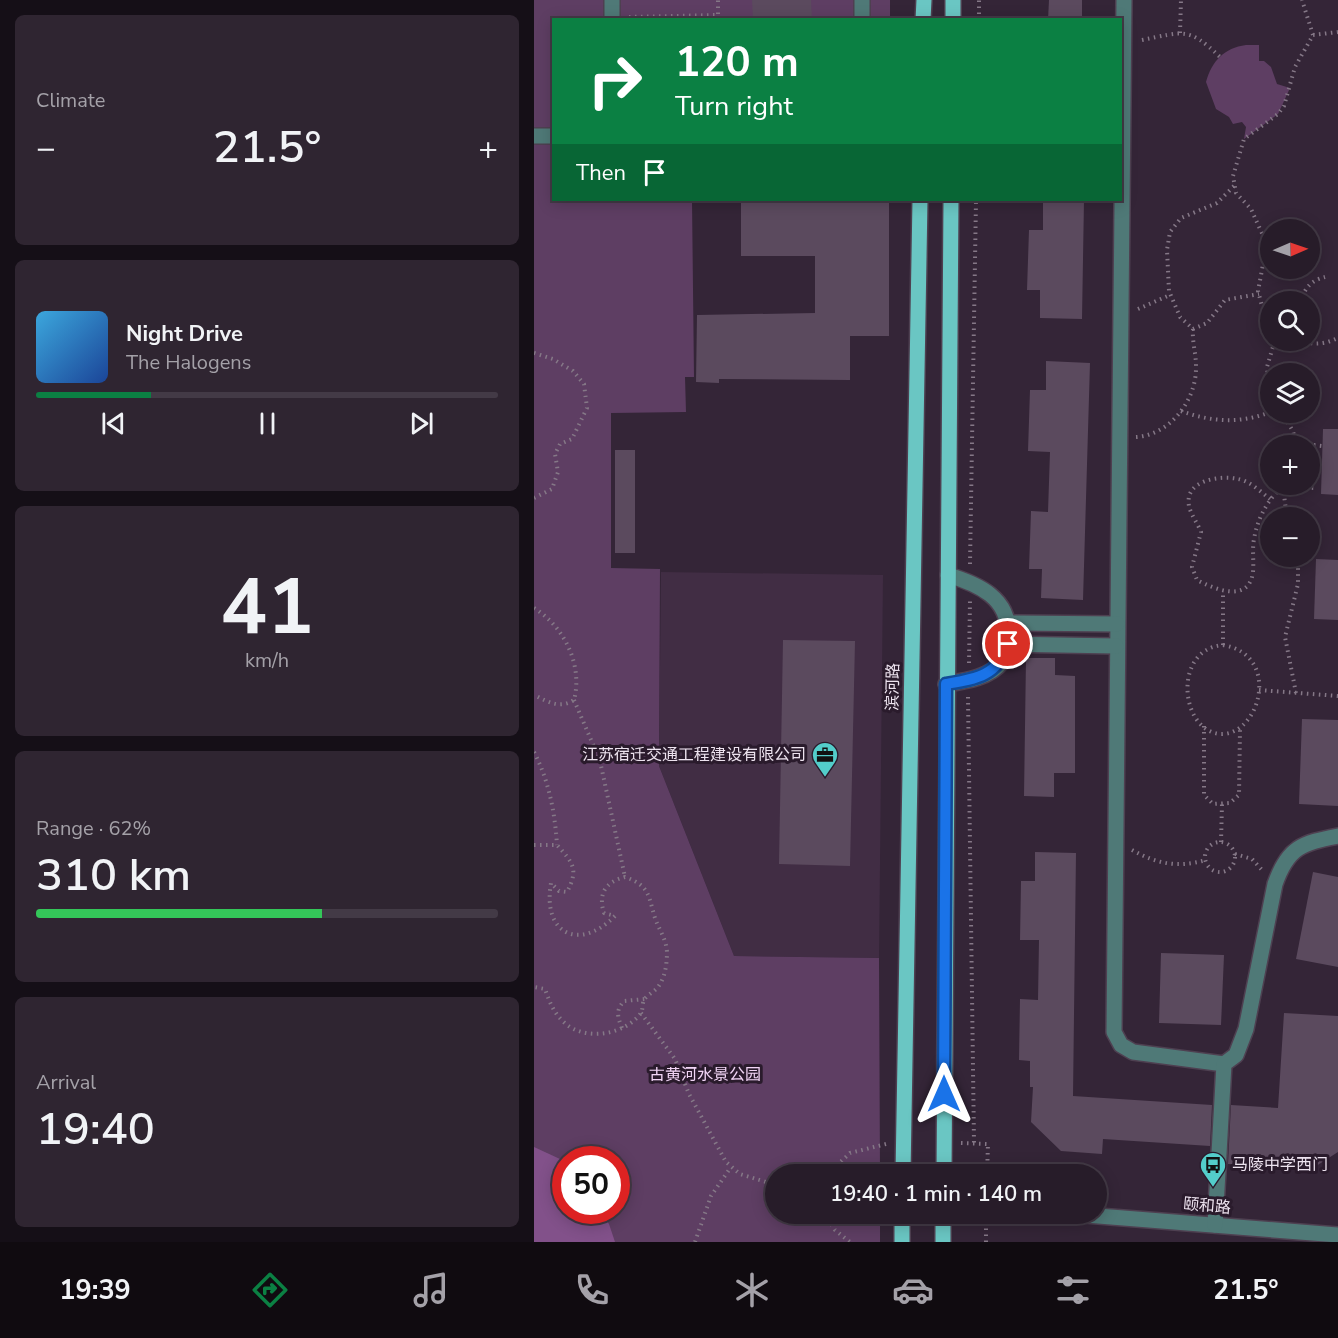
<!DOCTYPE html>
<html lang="en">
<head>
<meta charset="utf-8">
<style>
  body { margin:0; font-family:"Nunito Sans","Noto Sans SC",sans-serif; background:#2f2531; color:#f1f3f6; height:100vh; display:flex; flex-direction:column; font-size:22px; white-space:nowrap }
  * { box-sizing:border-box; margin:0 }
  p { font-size:20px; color:#a4a1a8 }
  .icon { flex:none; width:33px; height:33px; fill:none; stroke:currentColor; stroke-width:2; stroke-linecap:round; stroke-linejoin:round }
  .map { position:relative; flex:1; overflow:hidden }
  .side { display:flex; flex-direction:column; gap:15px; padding:15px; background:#150f17; width:534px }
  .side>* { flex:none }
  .top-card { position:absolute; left:18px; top:18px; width:570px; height:183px; border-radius:0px; box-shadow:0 3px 15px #0003,0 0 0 2px #433a46; background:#0b8043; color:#fff; overflow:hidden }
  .needle { width:39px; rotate:88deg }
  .fabs { position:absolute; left:726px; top:219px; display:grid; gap:12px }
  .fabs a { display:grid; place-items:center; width:60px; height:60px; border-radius:50%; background:#271c29; box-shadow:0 3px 15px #0003,0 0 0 2px #433a46; font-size:30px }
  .speed { position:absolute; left:18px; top:1146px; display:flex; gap:12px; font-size:30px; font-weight:700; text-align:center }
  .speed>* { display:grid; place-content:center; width:78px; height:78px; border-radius:50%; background:#271c29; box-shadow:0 3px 15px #0003,0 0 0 2px #433a46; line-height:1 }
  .speed .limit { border:9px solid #d22; background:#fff; color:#111 }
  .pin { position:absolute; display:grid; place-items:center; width:51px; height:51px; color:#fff; margin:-26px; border:3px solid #fff; border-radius:50%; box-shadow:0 2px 6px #0007 }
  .me { position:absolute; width:66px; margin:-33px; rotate:0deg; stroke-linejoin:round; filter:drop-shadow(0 0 4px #0008) }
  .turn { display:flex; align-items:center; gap:21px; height:126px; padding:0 24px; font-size:27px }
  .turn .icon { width:78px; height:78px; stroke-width:2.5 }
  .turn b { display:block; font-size:42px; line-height:51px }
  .then { display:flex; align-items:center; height:57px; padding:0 24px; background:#0003; gap:12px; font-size:22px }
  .big { font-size:45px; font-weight:600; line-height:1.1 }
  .side .tile { flex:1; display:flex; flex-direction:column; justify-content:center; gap:9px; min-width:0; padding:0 21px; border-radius:9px; background:#2f2531 }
  .side .dial { align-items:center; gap:0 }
  .dial b { font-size:78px; line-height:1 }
  .song { display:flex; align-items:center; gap:18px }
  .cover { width:72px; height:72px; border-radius:9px; background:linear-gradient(135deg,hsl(200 70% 55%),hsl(220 70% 35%)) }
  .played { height:6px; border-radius:3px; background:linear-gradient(90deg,#0b8043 25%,#433a46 25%) }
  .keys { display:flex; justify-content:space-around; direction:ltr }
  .heat { display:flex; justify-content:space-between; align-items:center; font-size:33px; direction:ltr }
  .charge { height:9px; border-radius:4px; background:linear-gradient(90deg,#34c759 62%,#433a46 0) }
  .trip { position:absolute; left:231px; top:1164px; width:342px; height:60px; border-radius:30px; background:#271c29; box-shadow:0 3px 15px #0003,0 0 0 2px #433a46; font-weight:600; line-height:60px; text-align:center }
  .tab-bar { display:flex; height:96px; justify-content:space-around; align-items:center; background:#100b10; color:#a4a1a8 }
  .tab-bar .icon { width:42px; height:42px }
  .tab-bar .on { color:#0b8043 }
  .tab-bar b { font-size:27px; color:#f1f3f6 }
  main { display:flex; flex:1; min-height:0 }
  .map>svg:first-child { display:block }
  .built { fill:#412d44 }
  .green { fill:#5e3e63; fill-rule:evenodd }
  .water { fill:#82518a }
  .building { fill:#5b4a5e }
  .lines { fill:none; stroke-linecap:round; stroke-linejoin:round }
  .minor-casing { stroke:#4e4051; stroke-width:18 }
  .major-casing { stroke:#4e4051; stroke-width:18 }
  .path { stroke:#857887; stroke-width:4; stroke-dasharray:1.5 4.5; stroke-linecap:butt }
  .minor { stroke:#4f7977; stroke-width:15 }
  .major { stroke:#6ac6c3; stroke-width:15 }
  .route-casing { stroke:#114b97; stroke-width:15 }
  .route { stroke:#1a73e8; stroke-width:10 }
  .labels { text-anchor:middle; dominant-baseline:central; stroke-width:6; stroke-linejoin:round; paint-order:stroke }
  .street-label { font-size:16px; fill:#ede3ef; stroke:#2a1b2c }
  .poi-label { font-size:16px; fill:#ede3ef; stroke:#2a1b2c; text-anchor:end }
  .park-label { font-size:16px; fill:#f2d5f6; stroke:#2a1b2c }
</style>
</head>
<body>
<main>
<section class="side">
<div class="tile"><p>Climate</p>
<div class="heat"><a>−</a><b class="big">21.5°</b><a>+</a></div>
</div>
<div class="tile">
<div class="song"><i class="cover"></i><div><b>Night Drive</b><p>The Halogens</p></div></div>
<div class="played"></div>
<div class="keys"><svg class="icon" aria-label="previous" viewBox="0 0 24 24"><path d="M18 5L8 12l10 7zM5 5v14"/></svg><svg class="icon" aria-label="pause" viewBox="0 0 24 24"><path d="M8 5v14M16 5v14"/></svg><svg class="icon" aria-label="next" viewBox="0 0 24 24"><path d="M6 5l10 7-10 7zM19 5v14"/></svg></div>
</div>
<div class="tile dial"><b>41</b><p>km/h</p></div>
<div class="tile"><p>Range · 62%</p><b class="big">310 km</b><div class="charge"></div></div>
<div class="tile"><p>Arrival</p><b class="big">19:40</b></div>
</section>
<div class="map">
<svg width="804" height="1242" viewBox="0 0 804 1242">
  <rect width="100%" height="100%" fill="#342537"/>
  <!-- built -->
  <polygon class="built" points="127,572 349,575 345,958 200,956 125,766"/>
  <!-- green -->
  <g class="green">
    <path d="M 0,0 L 356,0 L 356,19 L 20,20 L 20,200 L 158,200 L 160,377 L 151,377 L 152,412 L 77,413 L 77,568 L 126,569 L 125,766 L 200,956 L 345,958 L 346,1174 L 242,1174 L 242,1214 L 346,1214 L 346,1242 L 0,1242 ZM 32,1160 L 82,1160 L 82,1210 L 32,1210 Z"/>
    <path d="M 712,45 L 725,45 L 725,61 L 730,61 L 737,67 L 743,84 L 756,88 L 744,114 L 710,139 L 712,127 L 708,122 L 699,124 L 695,117 L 682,109 L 672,82 C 678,61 690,48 712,45 Z"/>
  </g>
  <!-- water -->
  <polygon class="water" points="0,1147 26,1159 31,1166 32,1210 66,1211 75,1224 81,1242 0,1242"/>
  <!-- building -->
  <g class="building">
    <polygon points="218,0 277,0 278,20 219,20"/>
    <polygon points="515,0 548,0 548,20 514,20"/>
    <polygon points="207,200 355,200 355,336 316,336 316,380 185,379 185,383 162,382 163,315 281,313 281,256 207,256"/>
    <polygon points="509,200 550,200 548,319 506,318 506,290 493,290 495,230 509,230"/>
    <polygon points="512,361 556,363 549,600 507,598 508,569 495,569 497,511 514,512 516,452 494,451 496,390 512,390"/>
    <polygon points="789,429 804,429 804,495 787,494"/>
    <rect x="81" y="450" width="20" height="103"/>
    <polygon points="782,559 804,560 804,620 780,619"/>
    <polygon points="249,640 321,641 316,866 245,864"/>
    <polygon points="492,658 521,658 521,675 541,676 541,773 520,773 520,797 490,796"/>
    <polygon points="768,719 804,720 804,806 765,804"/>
    <polygon points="501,852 542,853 539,1096 678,1105 676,1146 569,1139 568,1154 527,1151 497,1122 499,1087 496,1087 496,1061 485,1060 486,999 504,1000 505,940 486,940 487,881 501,881"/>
    <polygon points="779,872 804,877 804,967 762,959"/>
    <polygon points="627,953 690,955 687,1025 625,1023"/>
    <polygon points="750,1013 804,1016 804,1152 779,1168 694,1164 697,1105 744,1108"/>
  </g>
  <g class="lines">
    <!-- minor casing -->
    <g class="minor-casing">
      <g id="minor">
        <polyline points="78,0 78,20"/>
        <polyline points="328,0 328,20"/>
        <polyline points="590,0 580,1032 587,1045 599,1052 690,1064"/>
        <polyline points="0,136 20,136"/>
        <polyline points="475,623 583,624"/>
        <polyline points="474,644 582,646"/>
        <path d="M 412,684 C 431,681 455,678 468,662 C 473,655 474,643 474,635 C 476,598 444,584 414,575"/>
        <polyline points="539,1214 804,1235"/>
        <path d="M 681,1225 L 690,1064 L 702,1055 L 712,1029 L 741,884 C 754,847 768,843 804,836"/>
      </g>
    </g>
    <!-- major casing -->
    <g class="major-casing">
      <g id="major">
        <polyline points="389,20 390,0"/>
        <polyline points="419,20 419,0"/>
        <polyline points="369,1174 386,200"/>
        <polyline points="410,1174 417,200"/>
        <polyline points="368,1214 368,1242"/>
        <polyline points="409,1242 409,1214"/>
      </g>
    </g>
    <!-- path -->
    <g class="path">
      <polyline points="95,17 184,15 184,0"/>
      <polyline points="445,20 445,0"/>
      <polyline points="646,33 647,0"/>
      <polyline points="779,35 804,32"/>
      <path d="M 608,40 C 649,32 654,26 686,57"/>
      <polyline points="700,186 683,203 647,218 636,232 633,250 635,291 646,317 659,329 673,323 691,300 725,294"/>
      <path d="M 766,302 C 772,287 776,281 791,277"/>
      <polyline points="604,309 636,295"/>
      <polyline points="736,326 728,306 724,291 731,254 731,240 717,209 702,193 699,176 710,139 744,114 750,106 761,67 779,35 768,0"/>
      <path d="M 759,340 C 777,344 787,346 804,338"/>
      <polyline points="0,353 19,359 39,371 50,384 53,408 38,439 26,444 21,454 24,472 18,489 0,498"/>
      <polyline points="736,396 733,367 741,340"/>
      <path d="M 647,411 C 677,422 707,424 736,412"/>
      <polyline points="747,412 759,431 762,446"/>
      <path d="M 602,437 C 636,435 663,400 662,366 C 662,353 658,342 659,329"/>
      <polyline points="762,443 788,446"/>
      <path d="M 736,499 C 727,492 716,481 704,479 C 686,475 650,480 655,506 C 657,515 664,524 667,532 L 658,567 L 663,580 C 680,589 715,604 719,572 C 720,561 718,550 720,539 C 724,517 734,498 752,484"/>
      <polyline points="753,518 749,487 783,488"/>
      <polyline points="436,564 442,200"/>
      <path d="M 0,608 C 31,627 49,666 40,700 C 26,709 14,702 0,695"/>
      <path d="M 689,645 C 748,655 726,735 687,734 C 646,732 638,649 689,645 Z"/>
      <polyline points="689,645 689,592"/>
      <polyline points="435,663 436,601"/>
      <polyline points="725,690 804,696"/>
      <polyline points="762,693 751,637 764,584 764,556"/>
      <polyline points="434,697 440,1143"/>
      <polyline points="40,700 66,761 91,877"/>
      <polyline points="670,726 670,795 679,804 696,803 705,795 706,729"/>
      <path d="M 0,752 C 15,781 21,813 23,845"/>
      <circle cx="686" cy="857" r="15"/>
      <polyline points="687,842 688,804"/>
      <path d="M 0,845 L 23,845 C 39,863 45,869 33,892 L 25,891 L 17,883 C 8,934 45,952 81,916 L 70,913 C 64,894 71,882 91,877 C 116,886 114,895 121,918 C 125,930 132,938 133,952 C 133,964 131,978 124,987 C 120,992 113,995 110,1000 C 108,1004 109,1010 107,1013 C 91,1035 52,1041 32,1024 C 20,1014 16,1003 11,989 L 0,987"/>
      <path d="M 598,850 C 623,864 644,868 672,860"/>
      <polyline points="701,854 718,859 728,870"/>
      <polyline points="107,1013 141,1059 155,1094 192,1162 206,1174 242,1185"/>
      <path d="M 88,1028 C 83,1016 82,1010 90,1001 L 111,999"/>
      <polyline points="427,1143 454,1144 453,1174"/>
      <polyline points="294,1174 316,1153 352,1144"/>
      <polyline points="291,1214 301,1230 316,1242"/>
      <polyline points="161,1242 177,1196 197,1167"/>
      <polyline points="452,1242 452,1214"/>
    </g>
    <!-- minor -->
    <use href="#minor" class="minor"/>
    <!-- major -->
    <use href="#major" class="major"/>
  </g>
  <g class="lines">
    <!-- route casing -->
    <g class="route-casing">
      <path id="route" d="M 410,1094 L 412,684 C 442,679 464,676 474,644"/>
    </g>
    <!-- route -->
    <use href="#route" class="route"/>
  </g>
  <!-- icons -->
  <defs>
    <g id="office-pin" transform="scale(1.35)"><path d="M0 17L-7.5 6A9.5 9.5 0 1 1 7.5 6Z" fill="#53cdca" stroke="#2a1b2c"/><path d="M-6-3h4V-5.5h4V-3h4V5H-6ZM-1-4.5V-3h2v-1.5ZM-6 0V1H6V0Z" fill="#111"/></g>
    <g id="bus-pin" transform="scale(1.35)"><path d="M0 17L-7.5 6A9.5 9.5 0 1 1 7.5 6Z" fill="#53cdca" stroke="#2a1b2c"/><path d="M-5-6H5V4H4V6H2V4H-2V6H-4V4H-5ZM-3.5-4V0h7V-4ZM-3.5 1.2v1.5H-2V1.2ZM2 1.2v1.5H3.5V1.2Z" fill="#111"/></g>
  </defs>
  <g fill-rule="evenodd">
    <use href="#office-pin" x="291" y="755"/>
    <use href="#bus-pin" x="679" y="1165"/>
  </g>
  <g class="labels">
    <!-- street labels -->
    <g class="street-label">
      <text transform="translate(359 687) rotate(-89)">滨河路</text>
      <text transform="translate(673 1206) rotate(5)">颐和路</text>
    </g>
    <!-- poi labels -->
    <g class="poi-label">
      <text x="272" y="755">江苏宿迁交通工程建设有限公司</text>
      <text x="698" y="1165" text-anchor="start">马陵中学西门</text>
    </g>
    <!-- park labels -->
    <g class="park-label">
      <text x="171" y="1075">古黄河水景公园</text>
    </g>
  </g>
</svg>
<div class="fabs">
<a><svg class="needle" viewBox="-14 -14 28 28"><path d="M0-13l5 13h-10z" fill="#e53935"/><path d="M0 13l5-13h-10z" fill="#a4a1a8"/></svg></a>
<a><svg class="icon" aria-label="search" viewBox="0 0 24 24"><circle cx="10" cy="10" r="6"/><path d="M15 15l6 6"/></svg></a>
<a><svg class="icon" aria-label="layers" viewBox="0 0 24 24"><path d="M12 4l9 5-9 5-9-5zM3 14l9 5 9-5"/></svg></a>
<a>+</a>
<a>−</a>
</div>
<div class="speed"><div class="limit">50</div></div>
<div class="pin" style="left:474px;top:644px;background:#d93025"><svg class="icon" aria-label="arrive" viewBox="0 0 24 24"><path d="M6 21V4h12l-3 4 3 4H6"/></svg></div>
<svg class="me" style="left:410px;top:1094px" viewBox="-20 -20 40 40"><path d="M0-17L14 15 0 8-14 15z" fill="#1a73e8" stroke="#fff" stroke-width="4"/></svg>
<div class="trip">19:40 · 1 min · 140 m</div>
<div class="top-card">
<div class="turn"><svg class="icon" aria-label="right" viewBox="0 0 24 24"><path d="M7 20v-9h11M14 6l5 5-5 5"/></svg><div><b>120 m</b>Turn right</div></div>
<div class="then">Then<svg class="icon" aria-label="arrive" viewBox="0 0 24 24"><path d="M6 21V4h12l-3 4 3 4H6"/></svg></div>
</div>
</div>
</main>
<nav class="tab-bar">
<b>19:39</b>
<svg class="icon on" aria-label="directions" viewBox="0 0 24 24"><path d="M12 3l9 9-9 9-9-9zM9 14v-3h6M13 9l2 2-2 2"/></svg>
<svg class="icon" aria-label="music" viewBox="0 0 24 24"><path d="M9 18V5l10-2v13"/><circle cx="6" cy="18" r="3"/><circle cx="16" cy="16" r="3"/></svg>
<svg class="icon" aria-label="phone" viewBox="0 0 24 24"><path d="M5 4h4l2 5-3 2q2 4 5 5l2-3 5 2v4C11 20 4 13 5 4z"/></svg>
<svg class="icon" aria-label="climate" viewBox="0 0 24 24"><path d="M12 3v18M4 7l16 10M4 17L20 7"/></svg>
<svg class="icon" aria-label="car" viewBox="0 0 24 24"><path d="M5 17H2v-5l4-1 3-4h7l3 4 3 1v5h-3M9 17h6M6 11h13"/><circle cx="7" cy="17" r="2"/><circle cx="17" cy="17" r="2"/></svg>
<svg class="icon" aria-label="filters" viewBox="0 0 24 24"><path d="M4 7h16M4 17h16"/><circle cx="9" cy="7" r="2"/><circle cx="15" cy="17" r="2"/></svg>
<b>21.5°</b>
</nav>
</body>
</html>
